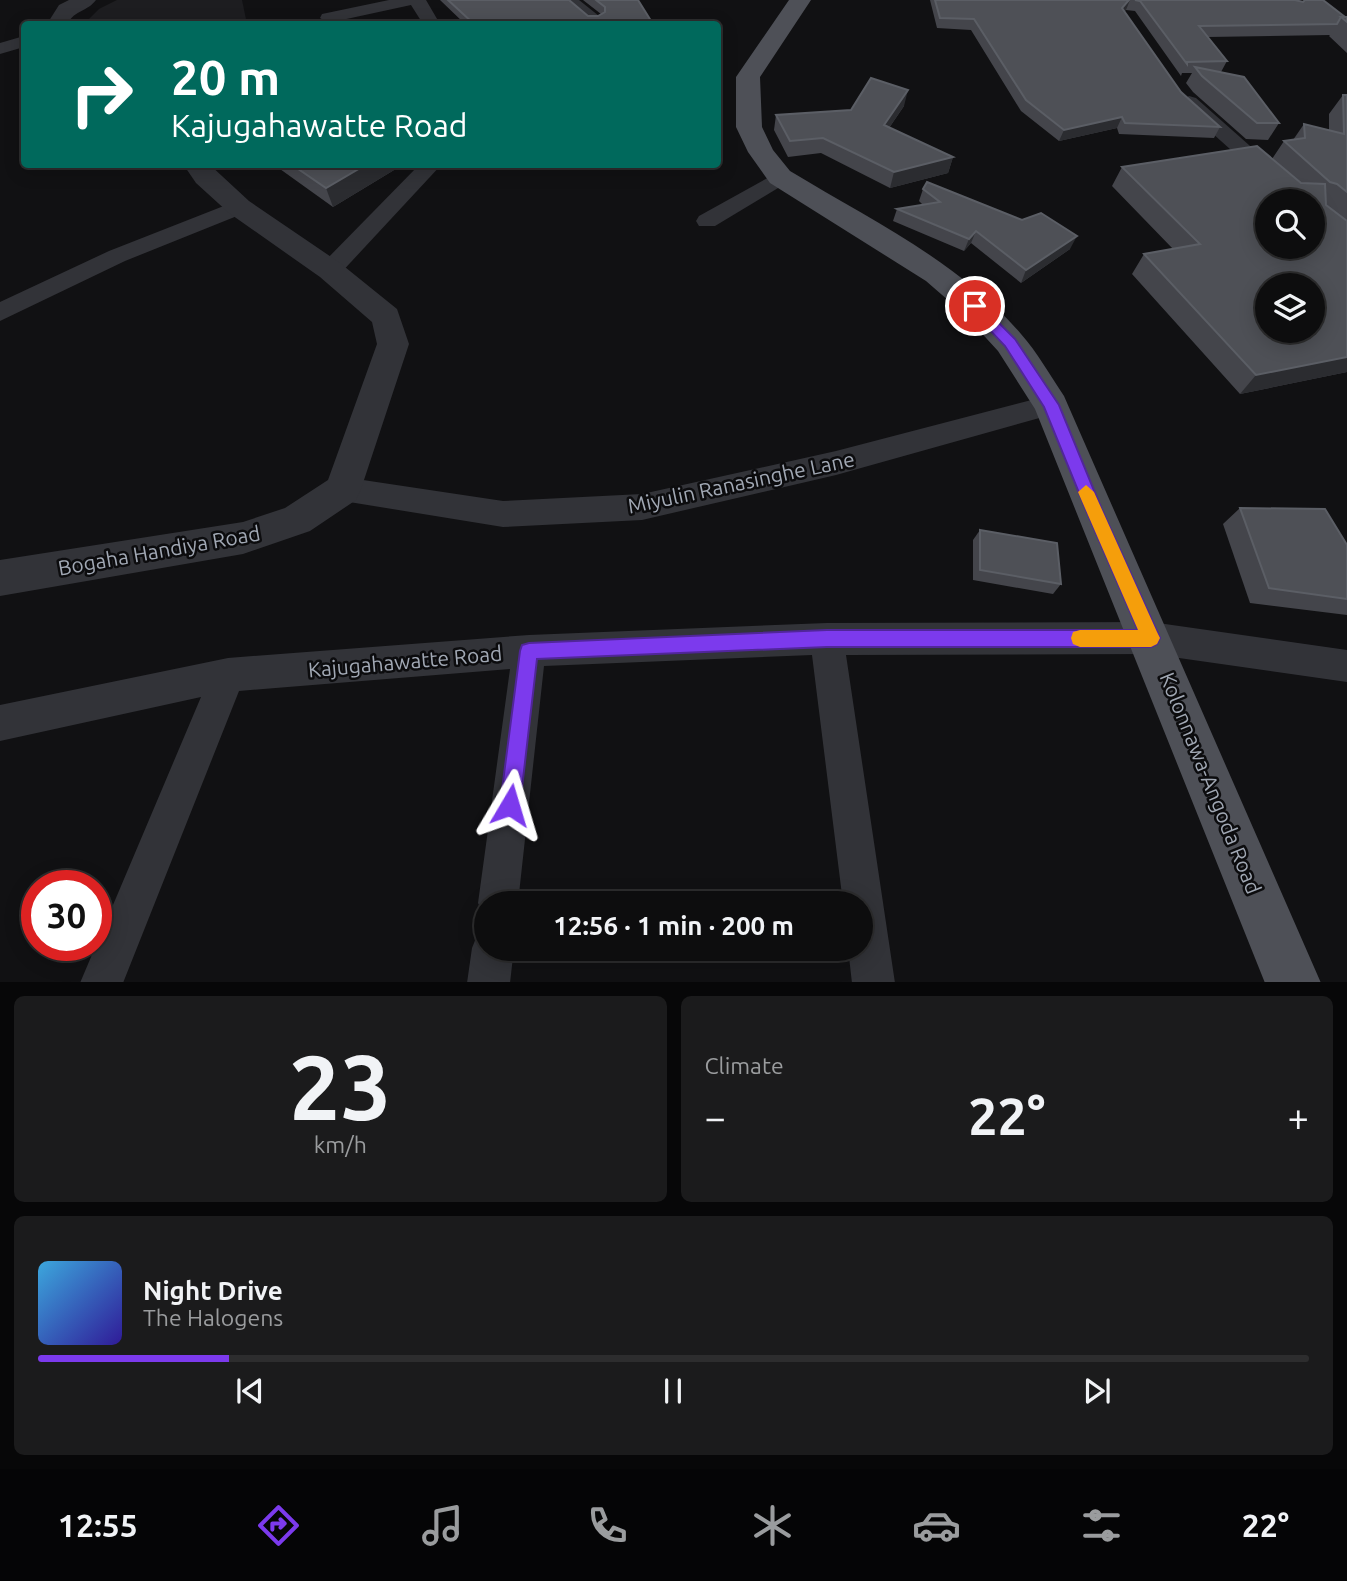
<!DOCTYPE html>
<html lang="en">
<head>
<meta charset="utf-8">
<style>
  body { margin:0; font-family:Ubuntu,sans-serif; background:#1b1b1c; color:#f1f3f6; height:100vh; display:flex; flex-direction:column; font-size:26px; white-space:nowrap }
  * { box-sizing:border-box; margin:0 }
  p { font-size:23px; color:#9a9c9e }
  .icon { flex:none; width:38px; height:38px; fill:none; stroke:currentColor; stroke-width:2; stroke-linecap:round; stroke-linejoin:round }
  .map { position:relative; height:982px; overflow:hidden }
  .details { display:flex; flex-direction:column; gap:14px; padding:14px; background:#070708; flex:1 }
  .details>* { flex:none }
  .hud { position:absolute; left:21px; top:21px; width:700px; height:147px; border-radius:7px; box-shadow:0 4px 18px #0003,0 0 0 2px #2d2d2e; background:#00695c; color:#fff; overflow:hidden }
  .tools { position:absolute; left:1255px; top:189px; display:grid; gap:14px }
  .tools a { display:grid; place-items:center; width:70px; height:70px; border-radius:50%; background:#0d0d0e; box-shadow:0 4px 18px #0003,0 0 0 2px #2d2d2e; font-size:35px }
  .speed { position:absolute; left:21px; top:870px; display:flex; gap:14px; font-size:35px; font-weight:700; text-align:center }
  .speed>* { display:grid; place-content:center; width:91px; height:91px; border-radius:50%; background:#0d0d0e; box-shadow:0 4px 18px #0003,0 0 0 2px #2d2d2e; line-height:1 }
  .speed .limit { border:10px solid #d22; background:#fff; color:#111 }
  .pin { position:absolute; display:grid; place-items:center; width:60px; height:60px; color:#fff; margin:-30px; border:4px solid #fff; border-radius:50%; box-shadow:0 2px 7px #0007 }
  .me { position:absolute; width:77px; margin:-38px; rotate:7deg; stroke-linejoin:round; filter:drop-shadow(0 0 5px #0008) }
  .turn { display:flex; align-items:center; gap:24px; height:147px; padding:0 35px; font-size:32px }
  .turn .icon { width:91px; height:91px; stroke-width:2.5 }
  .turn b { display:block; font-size:49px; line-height:60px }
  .big { font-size:52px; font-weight:700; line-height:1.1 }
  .details .card { flex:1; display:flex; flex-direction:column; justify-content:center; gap:10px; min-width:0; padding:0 24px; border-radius:10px; background:#1b1b1c }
  .details .dial { align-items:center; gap:0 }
  .dial b { font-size:91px; line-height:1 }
  .song { display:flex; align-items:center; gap:21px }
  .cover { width:84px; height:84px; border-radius:10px; background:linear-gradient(135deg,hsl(200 70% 55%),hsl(250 70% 35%)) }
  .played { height:7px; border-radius:4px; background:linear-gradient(90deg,#7c3aed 15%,#2d2d2e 15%) }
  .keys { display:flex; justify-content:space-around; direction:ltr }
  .heat { display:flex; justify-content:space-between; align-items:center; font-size:38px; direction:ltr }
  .details .tiles { flex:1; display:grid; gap:14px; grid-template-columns:1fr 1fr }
  .card:last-child { grid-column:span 2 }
  .trip { position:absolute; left:474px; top:891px; width:399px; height:70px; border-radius:35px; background:#0d0d0e; box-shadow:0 4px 18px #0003,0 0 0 2px #2d2d2e; font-weight:700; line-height:70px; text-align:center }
  .tab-bar { display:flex; height:112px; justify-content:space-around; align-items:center; background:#050506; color:#9a9c9e }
  .tab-bar .icon { width:49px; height:49px }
  .tab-bar .active { color:#7c3aed }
  .tab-bar b { font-size:32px; color:#f1f3f6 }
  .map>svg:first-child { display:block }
  .built { fill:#1d1d20 }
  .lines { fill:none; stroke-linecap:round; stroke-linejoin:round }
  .minor { fill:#323338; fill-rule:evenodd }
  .tertiary { fill:#323338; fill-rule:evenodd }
  .primary { fill:#4e5057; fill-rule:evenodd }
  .wall { fill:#44454b }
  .shaded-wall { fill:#2b2c30 }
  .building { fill:#4e5056; stroke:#5b5e65; stroke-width:2; fill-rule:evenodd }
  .route { fill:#7c3aed; stroke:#51269a; stroke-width:2 }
  .slow { fill:#f59e0b }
  .labels { text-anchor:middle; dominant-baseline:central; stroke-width:5; stroke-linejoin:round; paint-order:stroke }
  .street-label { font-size:21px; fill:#a1a8b4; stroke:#0c0c0e }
</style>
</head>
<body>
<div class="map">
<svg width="1347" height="983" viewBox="0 0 1347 983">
  <rect width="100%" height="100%" fill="#111113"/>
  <!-- built -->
  <polygon class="built" points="117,0 242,0 247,24 87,24 88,20 99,9"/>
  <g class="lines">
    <!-- minor -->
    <g class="minor">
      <polygon points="389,0 426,0 440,24 423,24 411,5 328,23 320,18 322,14"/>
      <polygon points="561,0 579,0 604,20 597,24 589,24"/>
      <polygon points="24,36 24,47 0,54 0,43"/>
      <polygon points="1189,96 1196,98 1312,201 1288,201 1182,106 1179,102"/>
      <polygon points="420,164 442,164 338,276 330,278 322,276 318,270 322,264"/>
      <polygon points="780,171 788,172 791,177 788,182 715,226 699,226 696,221 699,216"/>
      <polygon points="239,200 247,202 250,207 247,212 125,261 0,321 0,302 109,251"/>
      <polygon points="1051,395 1061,398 1065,405 1061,412 836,475 642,520 503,527 343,501 333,498 328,489 333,480 343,477 503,501 642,494 836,451"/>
      <polygon points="1151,622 1347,650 1347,682 1151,654 846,655 895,983 852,983 848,948 861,948 861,903 843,903 812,655 544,666 518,903 486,903 486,919 478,903 510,669 239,691 123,983 80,983 201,697 0,741 0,705 228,658 529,635 827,623"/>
      <polygon points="486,930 486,948 514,948 510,983 467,983 472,948 478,933"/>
    </g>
    <!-- tertiary -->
    <g class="tertiary">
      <path d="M 69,0 L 96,0 C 87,12 76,9 67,24 L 47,24 L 59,5 Z"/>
      <polygon points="183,164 209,164 249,201 340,263 397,309 409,344 361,489 356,500 310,531 243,554 0,596 0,560 243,522 285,508 328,480 377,344 372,322 320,277 229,213 196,183"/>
    </g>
    <!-- primary -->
    <path class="primary" d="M 789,0 L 811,0 L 760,77 L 762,127 L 773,150 L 790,171 C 869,219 960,262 1021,334 C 1037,352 1050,375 1064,396 L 1321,983 L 1265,983 L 1035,409 L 998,351 L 964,314 L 926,281 L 770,183 L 748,152 L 736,127 L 736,77 Z"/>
  </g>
  <!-- wall -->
  <g class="wall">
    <polygon points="440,0 569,0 588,16 598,16 601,14 583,0 638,0 653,24 465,24"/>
    <polygon points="930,0 1295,0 1347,17 1347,53 1329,36 1330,35 1208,37 1227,61 1221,72 1279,123 1268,140 1246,139 1193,92 1186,83 1192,73 1182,73 1181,76 1135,11 1126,10 1124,11 1181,92 1220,127 1214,138 1119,134 1117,128 1059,141 1021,111 971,30 937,28"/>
    <polygon points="1343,95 1347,95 1347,372 1240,394 1132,274 1144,254 1173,249 1112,186 1122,167 1272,159 1284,141 1293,140 1304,124 1329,130 1329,114"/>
    <polygon points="904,106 889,128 953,157 948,173 890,188 821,153 788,157 774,130 776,115"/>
    <polygon points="273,164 404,164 333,207"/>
    <polygon points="923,189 1070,249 1021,283 971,243 964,251 893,221 897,209 923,205 919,201"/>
    <polygon points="1240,508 1347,545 1347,615 1250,603 1223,524"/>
    <polygon points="980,530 1061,584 1053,594 973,580 973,540"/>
  </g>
  <!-- shaded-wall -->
  <g class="shaded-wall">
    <polygon points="1130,0 1126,10 1117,18 1122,8"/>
    <polygon points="908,90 904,106 880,141 884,125"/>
    <polygon points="1122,117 1117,128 1059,141 1064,130"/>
    <polygon points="953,157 948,173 890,188 894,172"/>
    <polygon points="367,164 404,164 333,207 326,188"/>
    <polygon points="976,231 971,243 964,251 969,239"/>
    <polygon points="1077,236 1070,249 1021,283 1026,270"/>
    <polygon points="1347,357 1347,372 1240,394 1256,375"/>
  </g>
  <!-- building -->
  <g class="building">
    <polygon points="448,0 569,0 588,16 598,16 605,12 605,7 596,0 638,0 653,24 474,24"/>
    <polygon points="935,0 1129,0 1122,8 1181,92 1220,127 1125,123 1122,117 1064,130 1026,100 974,19 940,18"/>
    <polygon points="1135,0 1295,0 1303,2 1305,0 1323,0 1345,17 1341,17 1337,24 1199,26 1227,61 1187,62 1187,64 1140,1"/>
    <polygon points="1341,17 1347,17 1347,22"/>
    <polygon points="1195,67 1244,77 1279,123 1257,123 1202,76"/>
    <polygon points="871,78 908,90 884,125 953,157 894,172 823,138 790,141 776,115 851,110"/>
    <polygon points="1343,95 1347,95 1347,192 1337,184 1330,182 1284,141 1305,138 1304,124 1344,134"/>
    <path d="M 1257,146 L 1301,183 L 1325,184 L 1326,205 L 1347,221 L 1347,357 L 1256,375 L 1144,254 L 1200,244 L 1122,167 ZM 1267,201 L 1312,201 L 1312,247 L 1267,247 ZM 1267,285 L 1312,285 L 1312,331 L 1267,331 Z"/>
    <polygon points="291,164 367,164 326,188"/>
    <polygon points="927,182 1022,220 1041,213 1077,236 1026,270 976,231 969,239 897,209 940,202 923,189"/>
    <polygon points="1240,508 1325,509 1347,545 1347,599 1269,588"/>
    <polygon points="980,530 1057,543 1061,584 980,570"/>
  </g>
  <!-- route -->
  <polygon class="route" points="975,301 979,303 1015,339 1059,405 1102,510 1160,638 1157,644 1151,647 827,647 537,659 520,805 517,812 510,815 503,812 500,805 520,651 522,645 529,643 827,630 1138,630 1086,510 1044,407 1005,346 970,309 968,306"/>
  <!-- slow -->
  <polygon class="slow" points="1086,485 1094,492 1157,632 1160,638 1157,644 1151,647 1080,647 1073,644 1071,638 1073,632 1080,630 1138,630 1078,492"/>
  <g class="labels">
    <!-- street labels -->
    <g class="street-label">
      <text transform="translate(741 482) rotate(-12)">Miyulin Ranasinghe Lane</text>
      <text transform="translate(159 550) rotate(-10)">Bogaha Handiya Road</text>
      <text transform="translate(405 661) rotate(-5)">Kajugahawatte Road</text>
      <text transform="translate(1211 783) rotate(68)">Kolonnawa-Angoda Road</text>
    </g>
  </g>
</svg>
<div class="tools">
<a><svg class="icon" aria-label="search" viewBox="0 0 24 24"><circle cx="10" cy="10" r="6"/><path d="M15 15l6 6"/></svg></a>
<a><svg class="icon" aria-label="layers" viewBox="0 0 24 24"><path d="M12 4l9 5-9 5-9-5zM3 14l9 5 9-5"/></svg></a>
</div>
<div class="speed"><div class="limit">30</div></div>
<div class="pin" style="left:975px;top:306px;background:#d93025"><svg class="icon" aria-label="arrive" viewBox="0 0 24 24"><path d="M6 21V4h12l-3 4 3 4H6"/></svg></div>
<svg class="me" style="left:510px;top:805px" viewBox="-20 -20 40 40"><path d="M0-17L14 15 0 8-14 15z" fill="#7c3aed" stroke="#fff" stroke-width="4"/></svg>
<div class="trip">12:56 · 1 min · 200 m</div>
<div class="hud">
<div class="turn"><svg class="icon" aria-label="right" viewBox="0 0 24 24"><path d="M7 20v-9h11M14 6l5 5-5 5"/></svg><div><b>20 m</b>Kajugahawatte Road</div></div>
</div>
</div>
<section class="details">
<div class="tiles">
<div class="card dial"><b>23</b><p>km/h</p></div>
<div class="card"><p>Climate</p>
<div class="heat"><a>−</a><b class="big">22°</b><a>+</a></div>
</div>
<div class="card">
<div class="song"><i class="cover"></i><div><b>Night Drive</b><p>The Halogens</p></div></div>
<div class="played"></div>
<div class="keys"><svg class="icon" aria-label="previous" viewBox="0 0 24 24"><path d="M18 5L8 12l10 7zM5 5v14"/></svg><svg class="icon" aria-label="pause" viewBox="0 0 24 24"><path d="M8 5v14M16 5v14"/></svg><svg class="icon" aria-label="next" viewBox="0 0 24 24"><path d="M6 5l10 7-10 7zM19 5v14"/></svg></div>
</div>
</div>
</section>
<nav class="tab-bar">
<b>12:55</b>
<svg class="icon active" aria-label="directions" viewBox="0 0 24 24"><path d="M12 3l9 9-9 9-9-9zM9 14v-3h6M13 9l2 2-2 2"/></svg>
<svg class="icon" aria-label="music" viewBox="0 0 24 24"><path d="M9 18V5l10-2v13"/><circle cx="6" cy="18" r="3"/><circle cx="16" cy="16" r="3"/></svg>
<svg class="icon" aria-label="phone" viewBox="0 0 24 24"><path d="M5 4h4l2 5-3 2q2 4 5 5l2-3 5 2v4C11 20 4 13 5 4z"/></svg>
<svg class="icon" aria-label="climate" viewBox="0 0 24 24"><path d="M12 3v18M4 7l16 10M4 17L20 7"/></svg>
<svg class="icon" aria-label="car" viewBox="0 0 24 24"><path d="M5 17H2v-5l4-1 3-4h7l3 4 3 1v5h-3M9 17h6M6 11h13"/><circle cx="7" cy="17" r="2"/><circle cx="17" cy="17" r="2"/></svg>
<svg class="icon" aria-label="filters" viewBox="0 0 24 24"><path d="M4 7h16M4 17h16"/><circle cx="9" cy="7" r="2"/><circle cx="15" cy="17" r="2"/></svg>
<b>22°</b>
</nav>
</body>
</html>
